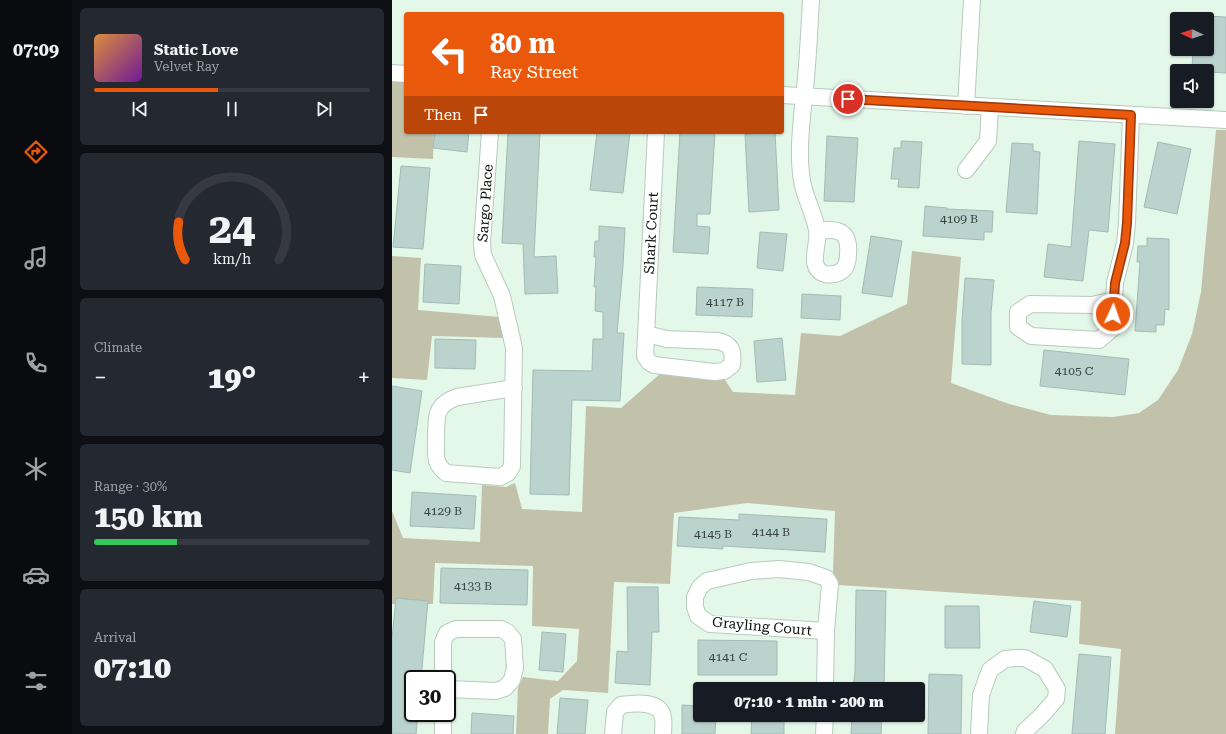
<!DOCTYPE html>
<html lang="en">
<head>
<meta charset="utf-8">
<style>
  body { margin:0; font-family:"Roboto Serif",serif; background:#242831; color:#f1f3f6; height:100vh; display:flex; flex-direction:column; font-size:15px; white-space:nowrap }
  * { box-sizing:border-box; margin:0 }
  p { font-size:13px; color:#9ea1a6 }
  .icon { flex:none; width:22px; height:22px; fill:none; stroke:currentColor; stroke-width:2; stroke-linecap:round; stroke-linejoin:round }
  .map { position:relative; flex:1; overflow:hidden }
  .sheet { display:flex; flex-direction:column; gap:8px; padding:8px; background:#0d0f14; width:320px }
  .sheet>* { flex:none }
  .top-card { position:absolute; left:12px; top:12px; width:380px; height:122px; border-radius:4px; box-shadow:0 1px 3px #0004; background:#ea580c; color:#fff; overflow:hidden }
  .needle { width:26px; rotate:273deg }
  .controls { position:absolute; left:778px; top:12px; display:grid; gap:8px }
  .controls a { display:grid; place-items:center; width:44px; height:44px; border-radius:4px; background:#171b24; box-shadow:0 1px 3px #0004; font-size:20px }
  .speed { position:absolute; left:12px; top:670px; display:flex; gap:8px; font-size:20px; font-weight:700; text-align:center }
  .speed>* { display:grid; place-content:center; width:52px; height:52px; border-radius:50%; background:#171b24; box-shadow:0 1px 3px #0004; line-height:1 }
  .speed .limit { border:2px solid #111; border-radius:6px; background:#fff; color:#111 }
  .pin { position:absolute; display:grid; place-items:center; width:34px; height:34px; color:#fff; margin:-17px; border:2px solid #fff; border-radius:50%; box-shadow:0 1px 4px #0007 }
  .me { position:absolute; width:44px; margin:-22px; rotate:3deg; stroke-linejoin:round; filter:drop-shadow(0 0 3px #0008) }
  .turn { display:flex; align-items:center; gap:14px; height:84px; padding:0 20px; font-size:18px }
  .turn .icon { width:52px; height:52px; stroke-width:2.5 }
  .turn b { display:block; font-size:28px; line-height:34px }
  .then { display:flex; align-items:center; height:38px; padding:0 20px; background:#0003; gap:8px; font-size:15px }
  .big { font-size:30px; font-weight:800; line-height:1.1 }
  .sheet .widget { flex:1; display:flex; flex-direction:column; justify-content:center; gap:6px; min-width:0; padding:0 14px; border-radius:6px; background:#242831 }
  .sheet .dial { align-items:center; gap:0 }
  .dial svg { height:104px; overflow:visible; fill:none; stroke:#363941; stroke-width:7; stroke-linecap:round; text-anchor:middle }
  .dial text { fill:#f1f3f6; stroke:none }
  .song { display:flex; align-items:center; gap:12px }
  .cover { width:48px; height:48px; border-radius:6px; background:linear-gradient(135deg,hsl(30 70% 55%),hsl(280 70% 35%)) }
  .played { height:4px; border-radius:2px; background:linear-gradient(90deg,#ea580c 45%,#363941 45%) }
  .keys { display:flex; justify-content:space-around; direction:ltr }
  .heat { display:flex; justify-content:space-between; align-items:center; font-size:22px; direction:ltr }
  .charge { height:6px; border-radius:3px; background:linear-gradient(90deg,#34c759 30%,#363941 0) }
  .trip { position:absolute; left:301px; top:682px; width:232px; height:40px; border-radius:4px; background:#171b24; box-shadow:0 1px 3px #0004; font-weight:800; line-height:40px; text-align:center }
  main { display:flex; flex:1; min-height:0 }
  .tabs { display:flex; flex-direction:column; width:72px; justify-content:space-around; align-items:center; background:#090b0e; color:#9ea1a6 }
  .tabs .icon { width:28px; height:28px }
  .tabs .current { color:#ea580c }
  .tabs b { font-size:18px; color:#f1f3f6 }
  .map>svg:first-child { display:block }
  .green { fill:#c2c2aa }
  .building { fill:#bad4cd; stroke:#a2bbb4 }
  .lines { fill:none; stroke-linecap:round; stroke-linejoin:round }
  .minor-casing { stroke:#b7cbbc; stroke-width:18 }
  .minor { stroke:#fff; stroke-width:16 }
  .route-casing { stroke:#983908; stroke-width:10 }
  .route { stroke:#ea580c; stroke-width:7 }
  .labels { text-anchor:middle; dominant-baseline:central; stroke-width:3; stroke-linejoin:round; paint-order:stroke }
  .number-label { font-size:12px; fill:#36423c }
  .street-label { font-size:14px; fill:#0a110c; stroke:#fff }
</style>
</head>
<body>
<main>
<nav class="tabs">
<b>07:09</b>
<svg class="icon current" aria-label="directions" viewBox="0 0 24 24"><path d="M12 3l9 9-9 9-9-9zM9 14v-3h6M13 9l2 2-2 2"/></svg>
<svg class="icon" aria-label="music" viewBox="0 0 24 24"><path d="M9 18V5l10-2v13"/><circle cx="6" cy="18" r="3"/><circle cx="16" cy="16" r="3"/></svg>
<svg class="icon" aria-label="phone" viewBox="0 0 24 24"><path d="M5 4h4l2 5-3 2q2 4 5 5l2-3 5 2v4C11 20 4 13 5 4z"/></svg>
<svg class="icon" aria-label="climate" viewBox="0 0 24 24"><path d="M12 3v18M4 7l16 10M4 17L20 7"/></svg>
<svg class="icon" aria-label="car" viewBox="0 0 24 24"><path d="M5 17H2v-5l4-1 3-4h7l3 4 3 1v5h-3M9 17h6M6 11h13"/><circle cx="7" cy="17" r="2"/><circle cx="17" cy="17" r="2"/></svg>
<svg class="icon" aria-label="filters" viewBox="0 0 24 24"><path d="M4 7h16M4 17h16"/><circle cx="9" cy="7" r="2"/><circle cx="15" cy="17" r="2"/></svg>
</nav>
<section class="sheet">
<div class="widget">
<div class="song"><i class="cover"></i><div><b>Static Love</b><p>Velvet Ray</p></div></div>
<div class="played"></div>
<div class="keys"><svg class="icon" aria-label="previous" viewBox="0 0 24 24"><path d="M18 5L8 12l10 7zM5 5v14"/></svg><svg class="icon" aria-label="pause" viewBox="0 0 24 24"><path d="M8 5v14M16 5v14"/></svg><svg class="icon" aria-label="next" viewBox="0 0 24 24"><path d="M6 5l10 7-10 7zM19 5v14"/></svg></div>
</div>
<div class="widget dial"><svg viewBox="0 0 100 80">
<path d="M14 69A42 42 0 1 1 86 69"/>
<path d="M14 69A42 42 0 0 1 9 40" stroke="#ea580c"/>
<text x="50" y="56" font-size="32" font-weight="700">24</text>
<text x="50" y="72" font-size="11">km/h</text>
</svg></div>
<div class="widget"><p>Climate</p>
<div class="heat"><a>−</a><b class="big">19°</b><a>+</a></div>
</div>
<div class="widget"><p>Range · 30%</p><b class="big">150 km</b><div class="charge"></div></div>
<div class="widget"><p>Arrival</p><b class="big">07:10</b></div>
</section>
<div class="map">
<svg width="834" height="734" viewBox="0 0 834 734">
  <rect width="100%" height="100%" fill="#e3f8e9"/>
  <!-- green -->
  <g class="green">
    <polygon points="0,80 14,81 14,132 42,132 41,159 0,157"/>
    <polygon points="824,130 834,130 834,734 723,734 729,649 687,644 689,601 447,585 441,573 443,511 355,503 282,513 278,584 222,582 216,693 171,690 158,699 156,734 124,734 126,688 131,677 166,681 185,661 187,629 140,626 141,566 43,563 41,604 0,604 0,511 11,538 88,542 90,485 114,487 123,483 130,509 190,512 194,406 229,408 269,373 333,380 341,392 403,395 409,333 448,336 515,304 520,251 569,257 559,383 617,404 659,415 721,417 747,413 766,400 786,370 800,334 809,292"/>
    <polygon points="0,256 29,258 26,310 108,317 113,338 40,336 35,380 0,378"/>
  </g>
  <!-- building -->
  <g class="building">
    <polygon points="815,16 834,17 834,73 800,71 801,49 815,49"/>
    <polygon points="43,132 77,132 75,152 41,148"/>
    <polygon points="116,132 148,132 142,257 164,256 166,293 133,294 131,244 110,243"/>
    <polygon points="205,132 238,132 231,193 198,190"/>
    <polygon points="288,132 323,132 318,214 305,214 305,226 318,227 316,254 281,252"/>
    <polygon points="383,132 387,210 357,212 353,134"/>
    <polygon points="435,136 466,138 462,202 432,201"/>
    <polygon points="509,141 530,142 527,188 506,187 507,179 499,179 502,148 509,148"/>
    <polygon points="687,141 723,144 716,232 697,230 691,281 652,277 656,244 679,247"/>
    <polygon points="766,142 799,149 785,214 752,207"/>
    <polygon points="620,143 641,144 641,151 648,152 645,214 614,212"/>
    <polygon points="9,166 38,168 31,249 1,247"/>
    <polygon points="533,206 555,208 555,209 601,211 600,232 592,232 592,240 531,236"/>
    <polygon points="207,226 233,228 231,266 225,333 232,333 228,401 180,400 177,495 138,494 141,370 200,371 201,339 211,339 211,312 203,311 204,287 202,287 204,257 202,257 203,241 207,241"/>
    <polygon points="368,232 395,234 391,271 365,268"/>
    <polygon points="479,236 510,241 500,297 470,293"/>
    <polygon points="755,238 777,239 777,310 773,309 772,325 764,325 764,332 743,331 748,262 745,262 746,246 755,246"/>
    <polygon points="33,264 69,266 67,304 31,302"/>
    <polygon points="573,278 602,280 599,313 599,365 570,364 570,321"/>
    <polygon points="305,287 361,289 360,317 304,315"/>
    <polygon points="410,294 449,296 448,320 409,318"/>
    <polygon points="390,338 394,380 365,382 362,341"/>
    <polygon points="43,339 84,340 83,369 43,368"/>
    <polygon points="652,350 737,359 733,395 648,386"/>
    <polygon points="0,386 30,391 18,473 0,470"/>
    <polygon points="20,492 84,496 82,529 18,526"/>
    <polygon points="347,514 435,519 433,552 331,546 331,549 285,546 287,517 347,520"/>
    <polygon points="49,568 136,570 135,605 48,603"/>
    <polygon points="235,587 266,587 267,632 260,632 258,685 223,683 225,651 236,652"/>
    <polygon points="464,590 494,591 492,689 461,689 463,672"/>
    <polygon points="4,598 36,601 29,679 21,679 21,713 26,713 24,734 0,734 0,638"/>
    <polygon points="642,601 679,606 675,637 638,632"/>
    <polygon points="553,606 587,606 588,648 553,648"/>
    <polygon points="150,632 174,634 171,672 147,670"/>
    <polygon points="306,640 385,641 385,675 306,675"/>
    <polygon points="687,654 719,657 713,734 680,734"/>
    <polygon points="537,674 570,675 569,734 536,734"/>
    <polygon points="168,698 196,700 193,734 165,734"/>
    <polygon points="290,705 308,706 308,715 324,715 323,734 290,734"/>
    <polygon points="80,713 122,716 121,734 79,734"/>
    <polygon points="360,715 392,715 392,734 359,734"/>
    <polygon points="460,715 490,715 489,734 459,734"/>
  </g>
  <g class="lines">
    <!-- minor casing -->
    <g class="minor-casing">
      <g id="minor">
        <path d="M 419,0 C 417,32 416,65 412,97 C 409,125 404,166 413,193 C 417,205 423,218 425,230 C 428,244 414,268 433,274 C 439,275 446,274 451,270 C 455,266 456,259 456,254 C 458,230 445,228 425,231"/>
        <polyline points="0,73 14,74"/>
        <polyline points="390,95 834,120"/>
        <polyline points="574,106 580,0"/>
        <path d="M 98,132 L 90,243 L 91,255 L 110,296 L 122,348 L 120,466 L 116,473 L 108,477 L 54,473 C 50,469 47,467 45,461 C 43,456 44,418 46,413 C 49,404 57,400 65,397 L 122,388"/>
        <polyline points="574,170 596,141 598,107"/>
        <polygon points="722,300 721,328 707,340 639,336 626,327 626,312 638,304 700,305"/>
        <polyline points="722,300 723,283 733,243 735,223 739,115"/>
        <path d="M 254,334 L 275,339 L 325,341 C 339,343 342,351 340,365 L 332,371 L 322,372 L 262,365 L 257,362 L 253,356 L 264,132"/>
        <polygon points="387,569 417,572 434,578 438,584 434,631 318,624 306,616 303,607 303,597 308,587 315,581 359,571"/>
        <polyline points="51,679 51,642 55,633 64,629 109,629 115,632 121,639 123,668 120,680 113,688 104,691 55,689"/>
        <polyline points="433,689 434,631"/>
        <polyline points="51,713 51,734"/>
        <path d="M 221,734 L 223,712 L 229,705 C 242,703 269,700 271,718 C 272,723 271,729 271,734"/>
        <polyline points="432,734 433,715"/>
        <polyline points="587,734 589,695 598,670 613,659 624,658 633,658 653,669 665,689 664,699 649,716 633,731 632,734"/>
      </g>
    </g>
    <!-- minor -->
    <use href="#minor" class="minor"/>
  </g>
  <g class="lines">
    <!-- route casing -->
    <g class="route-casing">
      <polyline id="route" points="456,99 739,115 735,223 733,243 723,283 721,314"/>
    </g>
    <!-- route -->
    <use href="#route" class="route"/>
  </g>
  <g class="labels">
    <!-- number labels -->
    <g class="number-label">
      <text x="567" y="219">4109 B</text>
      <text x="333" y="302">4117 B</text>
      <text x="682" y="371">4105 C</text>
      <text x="51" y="511">4129 B</text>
      <text x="379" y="532">4144 B</text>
      <text x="321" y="534">4145 B</text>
      <text x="81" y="586">4133 B</text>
      <text x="336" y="657">4141 C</text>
    </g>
    <!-- street labels -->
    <g class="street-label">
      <text transform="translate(93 203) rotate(-86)">Sargo Place</text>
      <text transform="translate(259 233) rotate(-87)">Shark Court</text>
      <text transform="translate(370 626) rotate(5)">Grayling Court</text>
    </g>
  </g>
</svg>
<div class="controls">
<a><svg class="needle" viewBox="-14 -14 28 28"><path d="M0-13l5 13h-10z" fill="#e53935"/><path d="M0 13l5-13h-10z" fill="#9ea1a6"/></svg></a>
<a><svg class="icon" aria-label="sound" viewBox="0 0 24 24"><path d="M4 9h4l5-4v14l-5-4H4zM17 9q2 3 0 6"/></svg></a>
</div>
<div class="speed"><div class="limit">30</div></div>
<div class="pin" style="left:456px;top:99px;background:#d93025"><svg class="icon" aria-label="arrive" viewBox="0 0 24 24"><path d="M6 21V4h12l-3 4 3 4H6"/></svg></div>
<svg class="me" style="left:721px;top:314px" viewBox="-20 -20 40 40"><circle r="17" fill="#ea580c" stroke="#fff" stroke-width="3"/><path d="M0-11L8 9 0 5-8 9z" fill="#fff"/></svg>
<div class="trip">07:10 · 1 min · 200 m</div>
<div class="top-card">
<div class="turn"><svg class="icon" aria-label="left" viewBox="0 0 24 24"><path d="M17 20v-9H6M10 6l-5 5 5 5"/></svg><div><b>80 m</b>Ray Street</div></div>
<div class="then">Then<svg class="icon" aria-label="arrive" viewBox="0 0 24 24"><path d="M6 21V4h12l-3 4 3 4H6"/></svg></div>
</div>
</div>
</main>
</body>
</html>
